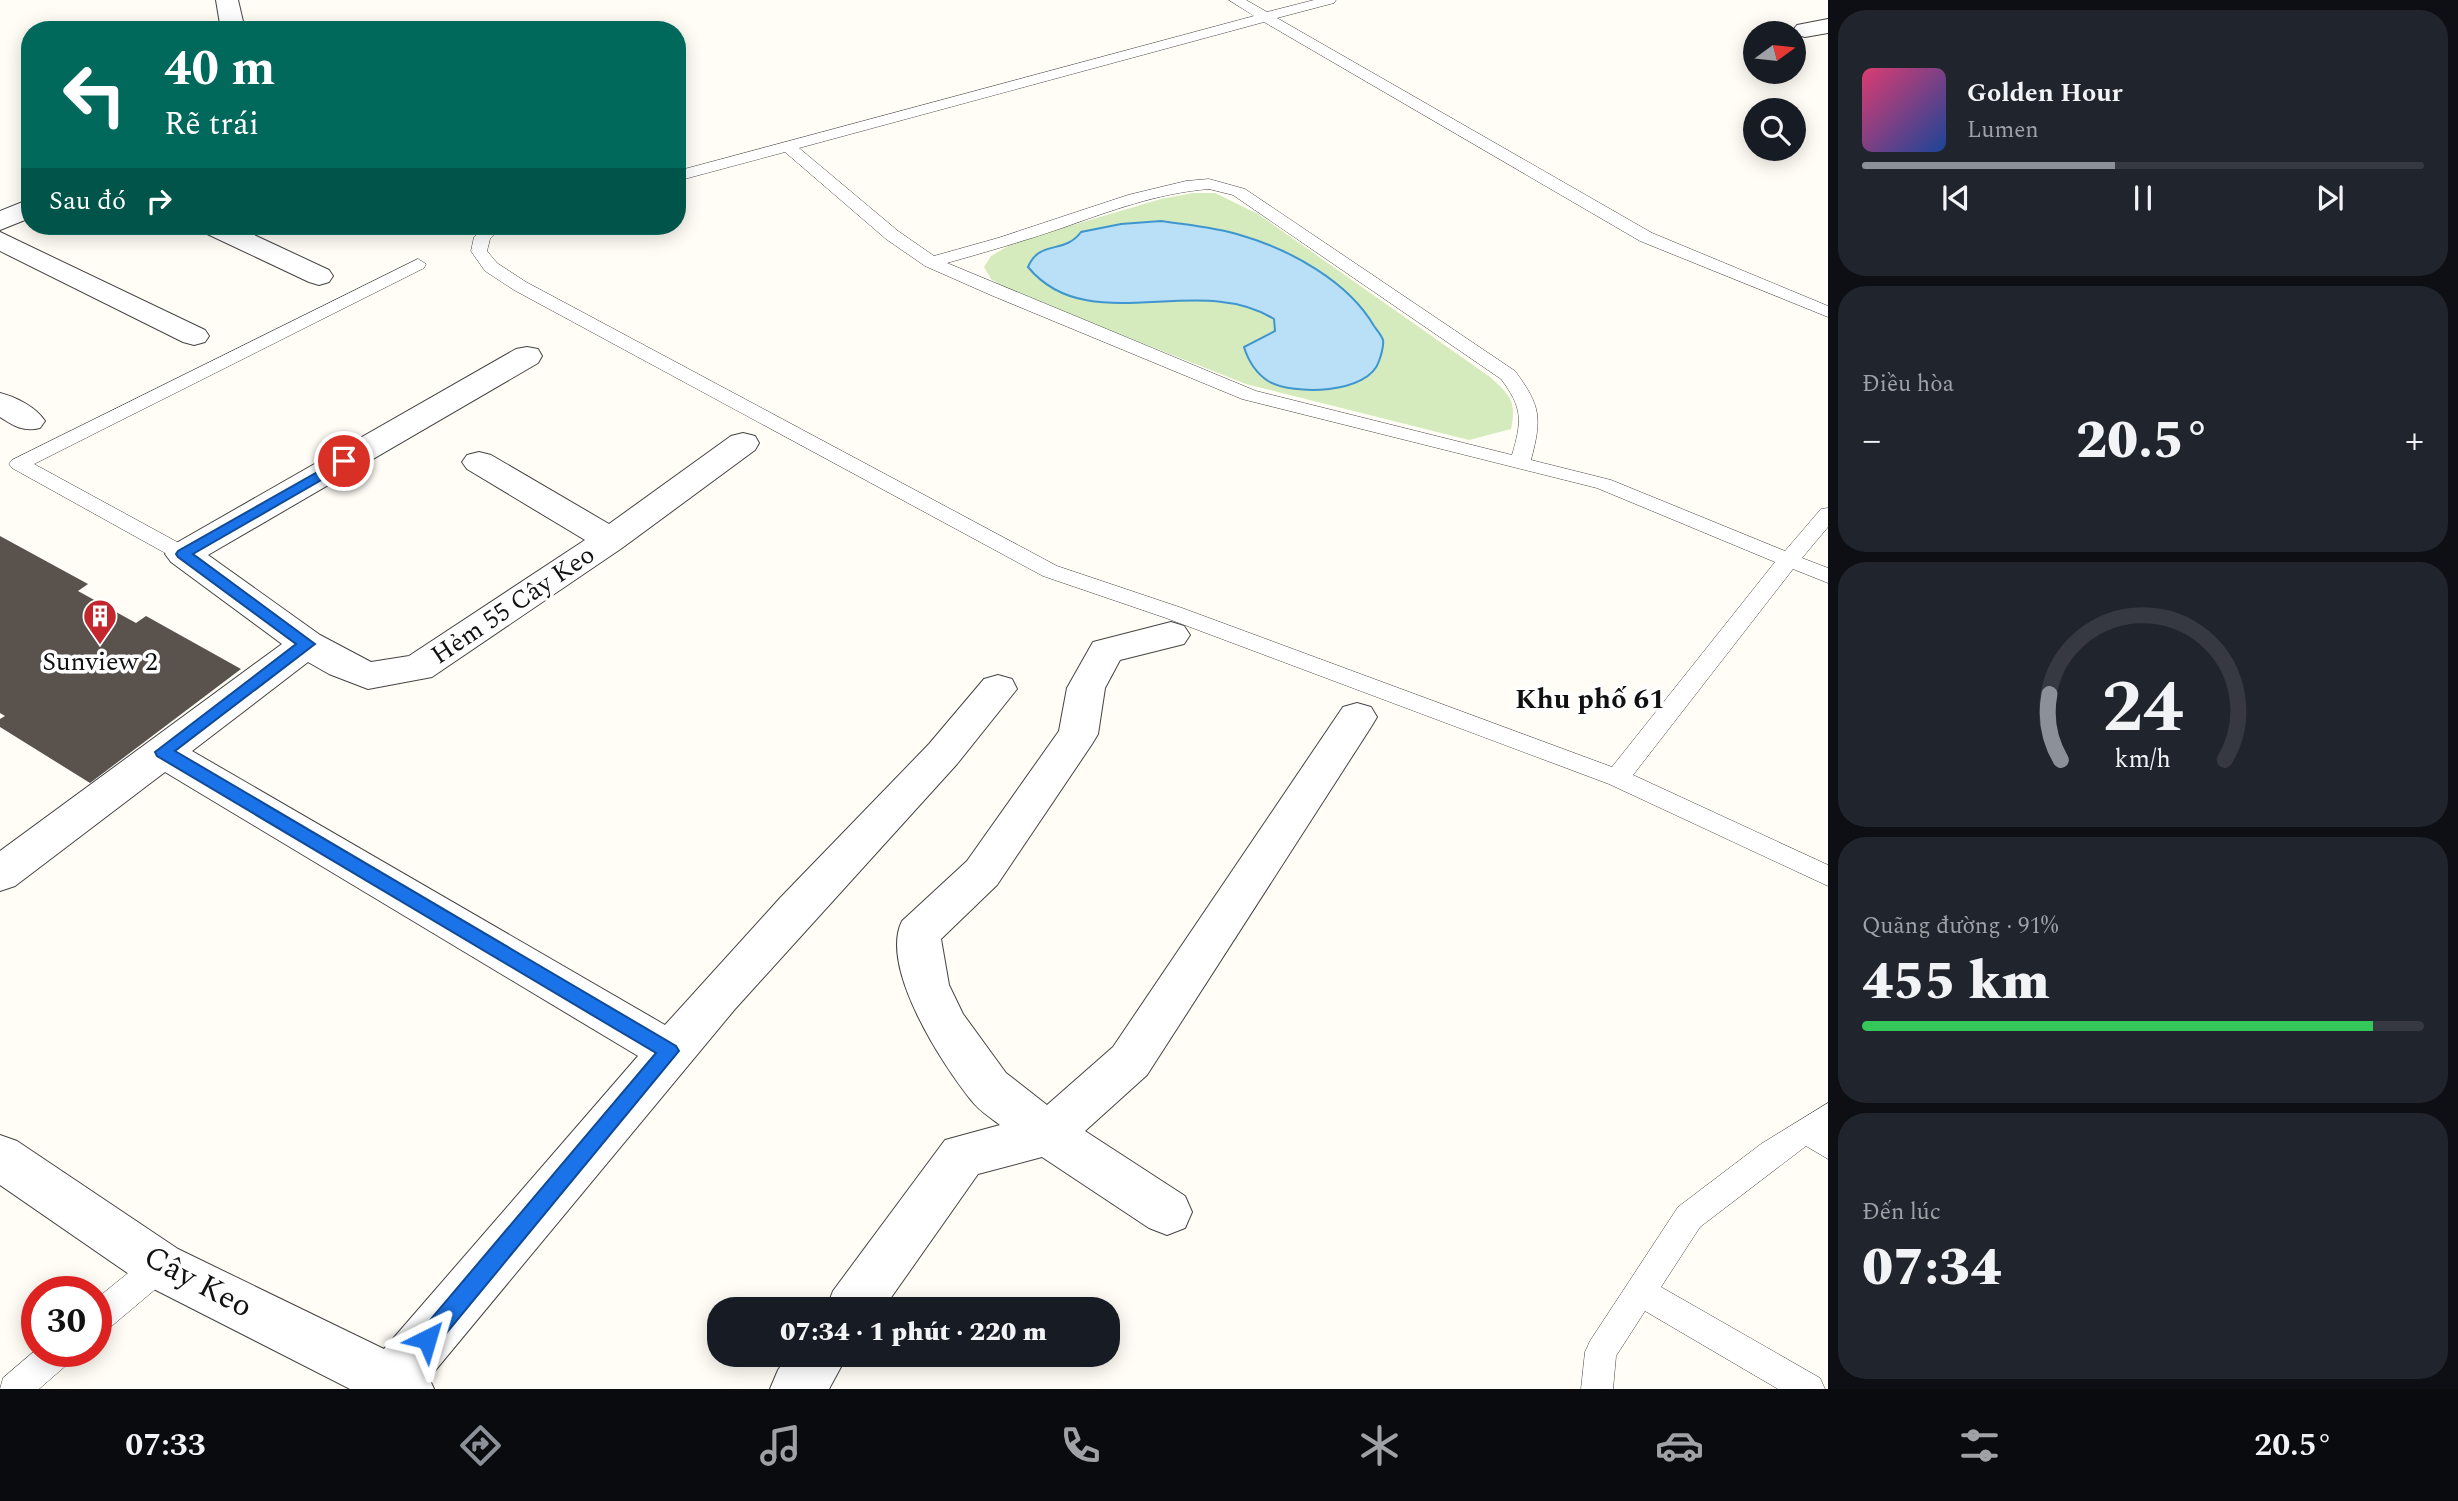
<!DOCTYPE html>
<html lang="vi">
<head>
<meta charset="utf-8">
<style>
  body { margin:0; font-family:Spectral,serif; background:#20242c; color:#f1f3f6; height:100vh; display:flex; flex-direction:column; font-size:26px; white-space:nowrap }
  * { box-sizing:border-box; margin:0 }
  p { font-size:23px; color:#9ea1a6 }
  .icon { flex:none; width:38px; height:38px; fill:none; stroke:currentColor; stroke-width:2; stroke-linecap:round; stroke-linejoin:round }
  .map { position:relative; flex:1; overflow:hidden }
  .panel { display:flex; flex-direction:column; gap:10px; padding:10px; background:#0d0f14; width:630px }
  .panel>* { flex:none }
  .guide { position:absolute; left:21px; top:21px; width:665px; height:214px; border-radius:28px; box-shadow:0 4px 18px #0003; background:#00695c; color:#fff; overflow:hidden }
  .needle { width:46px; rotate:75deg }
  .buttons { position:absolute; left:1743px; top:21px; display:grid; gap:14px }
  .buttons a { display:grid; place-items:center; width:63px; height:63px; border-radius:50%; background:#171b24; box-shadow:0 4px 18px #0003; font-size:35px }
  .speed { position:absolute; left:21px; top:1276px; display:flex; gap:14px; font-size:35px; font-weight:700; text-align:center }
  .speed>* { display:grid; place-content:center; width:91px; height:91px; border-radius:50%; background:#171b24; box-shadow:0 4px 18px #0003; line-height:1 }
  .speed .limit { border:10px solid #d22; background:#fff; color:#111 }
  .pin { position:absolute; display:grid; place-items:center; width:60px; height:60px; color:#fff; margin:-30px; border:4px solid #fff; border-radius:50%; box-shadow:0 2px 7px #0007 }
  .me { position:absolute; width:77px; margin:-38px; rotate:40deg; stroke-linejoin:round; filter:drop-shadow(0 0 5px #0008) }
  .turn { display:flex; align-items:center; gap:24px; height:147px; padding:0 28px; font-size:32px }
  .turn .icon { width:91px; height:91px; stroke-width:2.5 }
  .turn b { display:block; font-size:49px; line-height:60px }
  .then { display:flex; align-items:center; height:66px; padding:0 28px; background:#0003; gap:14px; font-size:26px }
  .big { font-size:52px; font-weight:800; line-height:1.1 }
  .panel .card { flex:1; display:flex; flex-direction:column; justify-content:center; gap:10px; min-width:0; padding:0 24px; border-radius:28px; background:#20242c }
  .panel .dial { align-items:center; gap:0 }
  .dial svg { height:182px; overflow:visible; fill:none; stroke:#363941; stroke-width:7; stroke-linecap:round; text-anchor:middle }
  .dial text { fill:#f1f3f6; stroke:none }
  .song { display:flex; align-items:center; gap:21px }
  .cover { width:84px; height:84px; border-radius:10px; background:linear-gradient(135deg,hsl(340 70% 55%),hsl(220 70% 35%)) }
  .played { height:7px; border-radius:4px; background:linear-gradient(90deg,#8c9099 45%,#363941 45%) }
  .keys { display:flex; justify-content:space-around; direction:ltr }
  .heat { display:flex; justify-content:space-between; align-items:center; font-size:38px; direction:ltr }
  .charge { height:10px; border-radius:5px; background:linear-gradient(90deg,#34c759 91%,#363941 0) }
  .trip { position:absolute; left:707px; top:1297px; width:413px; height:70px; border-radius:28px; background:#171b24; box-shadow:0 4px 18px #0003; font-weight:800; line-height:70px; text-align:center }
  .menu { display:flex; height:112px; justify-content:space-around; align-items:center; background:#090b0e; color:#9ea1a6 }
  .menu .icon { width:49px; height:49px }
  .menu .active { color:#8c9099 }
  .menu b { font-size:32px; color:#f1f3f6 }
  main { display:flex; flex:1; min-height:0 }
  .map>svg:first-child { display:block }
  .green { fill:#d5ebbd }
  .water { fill:#b9e0f7; stroke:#3f96cf; stroke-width:2 }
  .building { fill:#5a524d }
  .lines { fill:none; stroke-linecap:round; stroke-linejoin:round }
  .service-casing { stroke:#444; stroke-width:1 }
  .minor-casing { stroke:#444; stroke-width:2 }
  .service { fill:#fff; fill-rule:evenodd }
  .minor { fill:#fff; fill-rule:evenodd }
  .route { fill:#1a73e8; stroke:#114b97; stroke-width:2 }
  .labels { text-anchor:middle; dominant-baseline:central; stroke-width:7; stroke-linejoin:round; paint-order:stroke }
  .street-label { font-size:26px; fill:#111; stroke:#fff }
  .poi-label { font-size:26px; fill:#111; stroke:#fff }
  .neighbourhood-label { font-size:28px; font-weight:bold; fill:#111; stroke:#fff }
  .near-street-label { font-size:32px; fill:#111; stroke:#fff }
</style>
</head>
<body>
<main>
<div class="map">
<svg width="1828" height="1389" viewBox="0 0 1828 1389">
  <rect width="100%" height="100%" fill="#fffdf5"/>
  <!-- green -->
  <path class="green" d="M 1193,193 L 1215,193 L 1258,214 L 1490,377 C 1510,395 1517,401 1511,429 L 1469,440 L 1246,384 L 1010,291 L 991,279 L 984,267 L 991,256 L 1015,242 L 1161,199 Z"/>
  <!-- water -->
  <path class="water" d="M 1161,221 C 1187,225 1214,227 1240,235 C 1289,249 1348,281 1374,326 C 1377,330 1382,336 1383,340 C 1384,345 1381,356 1379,361 C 1369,394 1293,396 1268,381 C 1256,373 1248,360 1244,347 L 1275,331 L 1274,319 C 1198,271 1088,340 1028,267 C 1040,239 1064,255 1081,232 L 1121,224 Z"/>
  <!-- building -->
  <polygon class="building" points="0,536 88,584 78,591 136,623 146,616 241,669 90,783 0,727 0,719 5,716 0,713"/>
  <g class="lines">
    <!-- service casing -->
    <g class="service-casing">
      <g id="service">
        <path d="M 1229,0 L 1246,0 L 1267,12 L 1314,0 L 1336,0 L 1334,3 L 1277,18 L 1652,233 L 1828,306 L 1828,317 L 1640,241 L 1264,22 L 799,148 L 898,231 L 934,256 L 998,238 L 1128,195 L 1186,181 L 1209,179 L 1245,189 L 1515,371 C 1541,406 1542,418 1531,460 L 1611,480 L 1785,551 L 1821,509 L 1828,508 L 1828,527 L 1802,558 L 1828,568 L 1828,583 L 1793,569 L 1633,775 L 1828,865 L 1828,886 L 1609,784 L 1166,618 L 1043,576 L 514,290 L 485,271 L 471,251 L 474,237 L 485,226 L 503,226 L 490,239 L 487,251 L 497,263 L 526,282 L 1057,566 L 1182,608 L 1612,767 L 1775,562 L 1597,488 L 1242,399 L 993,296 L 925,266 L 886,239 L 785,152 L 677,181 L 677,171 L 1254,16 ZM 1209,189 L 1233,195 L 1501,379 C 1523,408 1522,421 1512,455 L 1256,391 L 947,263 C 986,252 1024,241 1062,228 C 1110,211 1158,193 1209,189 Z"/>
        <polygon points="418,259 426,264 424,268 34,464 190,549 193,554 190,559 176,559 12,468 9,464 12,460"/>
        <polygon points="1828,1103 1828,1159 1806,1146 1700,1227 1661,1287 1820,1378 1825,1389 1778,1389 1645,1311 1616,1356 1613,1389 1581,1389 1585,1352 1590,1341 1678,1207 1761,1144"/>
        <polygon points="160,1252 171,1256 175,1266 171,1276 107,1330 96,1334 96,1299 149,1256"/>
        <polygon points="37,1349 75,1351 70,1362 39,1389 0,1389 3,1378"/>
      </g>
    </g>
    <!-- minor casing -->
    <g class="minor-casing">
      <g id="minor">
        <polygon points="216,0 238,0 245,30 221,30"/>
        <polygon points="1828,19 1828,33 1805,37 1797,35 1793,30 1797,25"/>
        <polygon points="30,199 30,218 0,230 0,211"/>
        <polygon points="199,226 235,226 329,270 333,276 329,282 319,285 309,282 203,232"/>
        <polygon points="0,232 205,330 209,336 205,342 194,345 183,342 0,251"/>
        <polygon points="527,347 538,349 542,356 538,363 208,555 320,635 371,662 409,656 585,540 467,469 462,462 467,455 479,452 491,455 609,524 731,436 743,433 755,436 759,443 755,450 622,548 432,677 368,689 329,674 308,662 192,751 665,1025 780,898 929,744 984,679 998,675 1012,679 1017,689 957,764 735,1009 429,1378 434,1389 350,1389 142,1283 0,1185 0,1135 17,1141 178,1249 384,1349 638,1056 165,772 15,886 0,891 0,851 282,644 171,562 165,554 171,546 516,349"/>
        <path d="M 0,393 C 16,397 36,407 45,421 L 40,428 C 23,432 14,426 0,417 Z"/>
        <path d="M 1171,622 L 1184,626 L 1190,635 L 1184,644 L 1120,660 L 1105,688 L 1098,734 L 1092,744 L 997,885 L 941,939 L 949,985 L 963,1014 L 1006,1073 L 1047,1105 L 1113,1047 L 1343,707 L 1357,703 L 1371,707 L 1377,717 L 1371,727 L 1147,1075 L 1085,1131 L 1185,1196 L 1192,1212 L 1185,1228 L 1167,1235 L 1149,1228 L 1042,1157 L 978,1174 L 883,1309 L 826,1309 L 833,1291 L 945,1140 L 1000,1125 C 990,1117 978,1110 971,1100 C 942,1064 879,967 902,921 L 967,861 L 1059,731 L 1067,688 L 1093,642 Z"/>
        <polygon points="789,1354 848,1354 829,1389 770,1389 778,1370"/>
      </g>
    </g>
    <!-- service -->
    <use href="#service" class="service"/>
    <!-- minor -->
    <use href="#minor" class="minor"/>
  </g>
  <!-- route -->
  <polygon class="route" points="344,457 349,458 349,464 193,554 315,644 175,751 676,1046 679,1051 435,1347 427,1350 420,1347 416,1339 420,1332 656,1053 157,756 155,752 296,644 178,557 176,554 178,551"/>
  <!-- icons -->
  <defs>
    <g id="building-pin" transform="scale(1.75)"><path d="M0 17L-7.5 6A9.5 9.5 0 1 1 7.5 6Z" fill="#c4262e" stroke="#fff"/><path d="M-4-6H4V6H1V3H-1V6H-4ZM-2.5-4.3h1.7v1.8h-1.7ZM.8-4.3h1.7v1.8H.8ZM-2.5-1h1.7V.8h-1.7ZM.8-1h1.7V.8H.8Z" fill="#fff"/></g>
  </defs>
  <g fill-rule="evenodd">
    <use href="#building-pin" x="100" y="616"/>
  </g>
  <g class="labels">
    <!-- street labels -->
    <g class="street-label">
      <text transform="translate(513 605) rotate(-34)">Hẻm 55 Cây Keo</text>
    </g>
    <!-- poi labels -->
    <g class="poi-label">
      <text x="100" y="662">Sunview 2</text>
    </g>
    <!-- neighbourhood labels -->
    <g class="neighbourhood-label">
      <text x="1590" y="699">Khu phố 61</text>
    </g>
    <!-- near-street labels -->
    <g class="near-street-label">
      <text transform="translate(198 1282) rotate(28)">Cây Keo</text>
    </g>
  </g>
</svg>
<div class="buttons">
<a><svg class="needle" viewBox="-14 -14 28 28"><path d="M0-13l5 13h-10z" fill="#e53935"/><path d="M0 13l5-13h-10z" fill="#9ea1a6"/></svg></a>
<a><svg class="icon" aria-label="search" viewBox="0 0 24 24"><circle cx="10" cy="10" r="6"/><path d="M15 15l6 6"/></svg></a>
</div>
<div class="speed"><div class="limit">30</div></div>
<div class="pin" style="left:344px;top:461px;background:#d93025"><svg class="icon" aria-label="arrive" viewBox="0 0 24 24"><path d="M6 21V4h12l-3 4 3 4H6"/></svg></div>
<svg class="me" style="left:427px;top:1339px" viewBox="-20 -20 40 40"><path d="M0-17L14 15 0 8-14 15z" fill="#1a73e8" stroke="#fff" stroke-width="4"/></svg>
<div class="trip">07:34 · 1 phút · 220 m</div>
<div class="guide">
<div class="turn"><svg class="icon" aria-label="left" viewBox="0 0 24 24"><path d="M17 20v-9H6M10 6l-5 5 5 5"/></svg><div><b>40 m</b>Rẽ trái</div></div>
<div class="then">Sau đó<svg class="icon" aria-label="right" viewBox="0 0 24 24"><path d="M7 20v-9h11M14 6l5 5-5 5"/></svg></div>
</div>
</div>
<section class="panel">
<div class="card">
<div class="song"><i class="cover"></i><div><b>Golden Hour</b><p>Lumen</p></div></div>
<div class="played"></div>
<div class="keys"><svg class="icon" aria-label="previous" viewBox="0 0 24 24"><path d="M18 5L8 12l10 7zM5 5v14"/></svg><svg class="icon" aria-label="pause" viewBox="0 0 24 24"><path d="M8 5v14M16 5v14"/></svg><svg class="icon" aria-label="next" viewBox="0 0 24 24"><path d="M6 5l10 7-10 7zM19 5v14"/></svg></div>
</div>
<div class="card"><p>Điều hòa</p>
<div class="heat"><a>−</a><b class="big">20.5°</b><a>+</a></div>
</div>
<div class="card dial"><svg viewBox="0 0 100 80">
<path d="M14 69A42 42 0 1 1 86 69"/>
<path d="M14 69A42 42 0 0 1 9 40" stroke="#8c9099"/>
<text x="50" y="56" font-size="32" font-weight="700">24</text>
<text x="50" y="72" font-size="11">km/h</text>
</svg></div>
<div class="card"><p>Quãng đường · 91%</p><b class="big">455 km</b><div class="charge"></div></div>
<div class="card"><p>Đến lúc</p><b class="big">07:34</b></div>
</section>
</main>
<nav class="menu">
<b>07:33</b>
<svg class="icon active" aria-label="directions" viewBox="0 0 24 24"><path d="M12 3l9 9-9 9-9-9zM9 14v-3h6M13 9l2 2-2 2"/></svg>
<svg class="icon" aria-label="music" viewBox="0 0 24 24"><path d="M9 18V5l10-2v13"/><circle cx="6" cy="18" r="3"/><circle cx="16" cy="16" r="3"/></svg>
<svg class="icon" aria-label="phone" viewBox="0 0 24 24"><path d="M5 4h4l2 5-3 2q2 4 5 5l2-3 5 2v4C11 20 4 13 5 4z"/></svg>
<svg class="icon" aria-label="climate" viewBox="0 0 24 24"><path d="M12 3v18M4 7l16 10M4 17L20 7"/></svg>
<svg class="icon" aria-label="car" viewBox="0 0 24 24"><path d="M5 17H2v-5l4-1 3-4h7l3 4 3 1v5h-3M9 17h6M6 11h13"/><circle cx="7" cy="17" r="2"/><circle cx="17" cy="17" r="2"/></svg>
<svg class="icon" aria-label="filters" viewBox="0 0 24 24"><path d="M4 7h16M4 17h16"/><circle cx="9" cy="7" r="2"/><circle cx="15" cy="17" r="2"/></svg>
<b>20.5°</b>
</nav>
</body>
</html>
